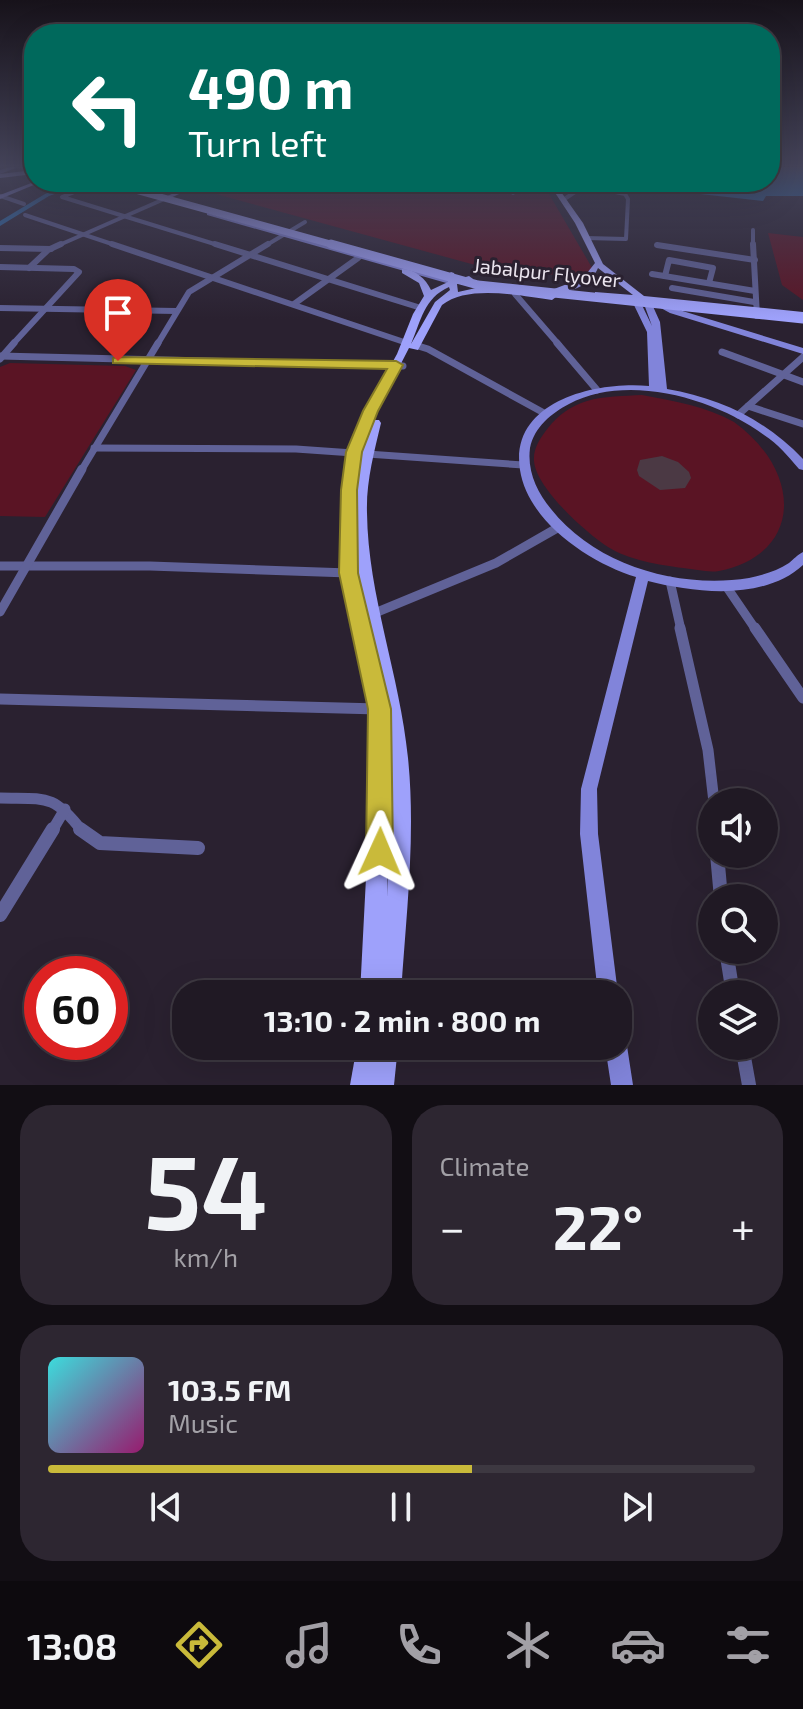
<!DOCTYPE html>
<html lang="en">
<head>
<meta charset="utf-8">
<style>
  body { margin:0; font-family:"Exo 2",sans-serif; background:#2d2631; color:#f1f3f6; height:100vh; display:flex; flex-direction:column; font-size:30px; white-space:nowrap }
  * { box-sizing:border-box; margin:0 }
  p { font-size:26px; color:#a2a0a6 }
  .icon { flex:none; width:44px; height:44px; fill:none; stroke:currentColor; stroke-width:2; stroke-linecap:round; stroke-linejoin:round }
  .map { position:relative; height:1085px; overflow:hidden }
  .panel { display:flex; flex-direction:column; gap:20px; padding:20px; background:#120e14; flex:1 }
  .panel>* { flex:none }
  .hud { position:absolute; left:24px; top:24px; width:756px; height:168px; border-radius:32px; box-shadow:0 8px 32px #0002,0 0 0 2px #3d3841; background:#00695c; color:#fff; overflow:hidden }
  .buttons { position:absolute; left:698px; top:788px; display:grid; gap:16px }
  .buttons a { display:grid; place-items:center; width:80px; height:80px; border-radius:50%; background:#201924; box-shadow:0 8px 32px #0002,0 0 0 2px #3d3841; font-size:40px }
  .speed { position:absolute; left:24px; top:956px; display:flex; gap:16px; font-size:40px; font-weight:700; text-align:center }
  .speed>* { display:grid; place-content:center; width:104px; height:104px; border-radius:50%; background:#201924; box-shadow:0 8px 32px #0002,0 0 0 2px #3d3841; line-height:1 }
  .speed .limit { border:12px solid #d22; background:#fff; color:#111 }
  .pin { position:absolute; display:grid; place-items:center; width:68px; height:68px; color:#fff; margin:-82px -34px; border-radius:50% 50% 50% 0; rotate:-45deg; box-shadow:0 0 8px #0007 }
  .pin .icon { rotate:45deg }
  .me { position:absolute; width:88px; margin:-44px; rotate:1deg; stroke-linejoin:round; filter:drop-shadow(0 0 6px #0008) }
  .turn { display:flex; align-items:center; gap:28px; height:168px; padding:0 32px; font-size:36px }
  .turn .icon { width:104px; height:104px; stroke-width:2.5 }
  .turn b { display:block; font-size:56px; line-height:68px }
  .big { font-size:60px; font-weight:700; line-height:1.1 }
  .panel .card { flex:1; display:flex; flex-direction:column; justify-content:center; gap:12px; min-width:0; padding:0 28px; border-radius:32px; background:#2d2631 }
  .panel .dial { align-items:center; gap:0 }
  .dial b { font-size:104px; line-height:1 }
  .song { display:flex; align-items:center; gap:24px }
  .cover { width:96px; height:96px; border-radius:12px; background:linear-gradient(135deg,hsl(180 70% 55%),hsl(320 70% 35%)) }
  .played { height:8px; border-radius:4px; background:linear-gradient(90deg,#c9ba3a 60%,#3d3841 60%) }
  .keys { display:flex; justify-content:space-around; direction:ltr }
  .heat { display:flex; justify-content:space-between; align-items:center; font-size:44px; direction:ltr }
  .panel .tiles { flex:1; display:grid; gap:20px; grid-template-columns:1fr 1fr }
  .card:last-child { grid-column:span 2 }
  .trip { position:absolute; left:172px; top:980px; width:460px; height:80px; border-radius:32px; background:#201924; box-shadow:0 8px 32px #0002,0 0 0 2px #3d3841; font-weight:700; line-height:80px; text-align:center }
  .dock { display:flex; height:128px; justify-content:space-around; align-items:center; background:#0d0a0e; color:#a2a0a6 }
  .dock .icon { width:56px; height:56px }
  .dock .on { color:#c9ba3a }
  .dock b { font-size:36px; color:#f1f3f6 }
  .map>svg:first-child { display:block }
  .green { fill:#5a1424 }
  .water { fill:#2870b5 }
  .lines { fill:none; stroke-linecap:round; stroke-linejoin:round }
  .river { fill:#2870b5; fill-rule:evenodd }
  .building { fill:#4b3944 }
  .street-far5 { stroke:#606298; stroke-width:4 }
  .street-far4 { stroke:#606298; stroke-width:6 }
  .street-far3 { stroke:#606298; stroke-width:7 }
  .street-far2 { stroke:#606298; stroke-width:9 }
  .street-far1 { stroke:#606298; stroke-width:11 }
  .street { stroke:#606298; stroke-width:14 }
  .secondary { fill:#8184da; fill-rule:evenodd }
  .primary { fill:#9ea1fb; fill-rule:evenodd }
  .primary-bridge-far1 { stroke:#9ea1fb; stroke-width:7 }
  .primary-bridge { stroke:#9ea1fb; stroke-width:9 }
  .route { fill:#c9ba3a; stroke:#837926; stroke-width:2 }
  .labels { text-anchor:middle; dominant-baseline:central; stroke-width:6; stroke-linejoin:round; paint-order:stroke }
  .far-street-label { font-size:20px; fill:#ebe5ef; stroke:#2a2130 }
</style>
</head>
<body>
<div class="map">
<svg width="803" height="1085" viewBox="0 0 803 1085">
  <rect width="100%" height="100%" fill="#2a2130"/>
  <!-- green -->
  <g class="green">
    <polygon points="205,182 542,182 598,278 497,271 194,188"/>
    <polygon points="768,233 803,237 803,300 782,285"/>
    <polygon points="10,363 125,366 136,370 45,517 0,516 0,367"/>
    <path d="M 642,395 C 673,401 706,406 734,422 C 803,472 803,554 719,571 C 708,573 695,569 683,568 C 660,565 628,560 608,547 C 586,533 536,488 534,461 C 533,448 541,437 548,428 C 558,415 571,406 587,401 C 604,396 624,396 642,395 Z"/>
  </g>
  <!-- water -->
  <polygon class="water" points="770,167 803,167 803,196 766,196 763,201 664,190 657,188 654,182 770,182"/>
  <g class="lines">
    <!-- river -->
    <polygon class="river" points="78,182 87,182 49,196 0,226 0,221 45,194"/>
  </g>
  <!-- building -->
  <polygon class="building" points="662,456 678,462 689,472 691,478 685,488 660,490 639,476 637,470 640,460"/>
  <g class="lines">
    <!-- street-far5 -->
    <g class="street-far5">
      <polyline points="92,185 62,197 221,246"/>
      <polyline points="586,186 625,194 628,199 626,239 586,238"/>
      <polyline points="513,193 516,182"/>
      <polyline points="0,196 24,204"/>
      <polyline points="563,200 590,182"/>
      <polyline points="25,215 118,246"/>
      <polyline points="753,230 753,246"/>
      <polyline points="657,245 665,246"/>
      <polyline points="57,246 162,200"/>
      <polyline points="265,246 305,222"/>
    </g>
    <!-- street-far4 -->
    <g class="street-far4">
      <polyline points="112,244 407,343"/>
      <polyline points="215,244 421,308"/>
      <polyline points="753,244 757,316"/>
      <polyline points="657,245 755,260"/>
      <polyline points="0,248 51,249"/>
      <polyline points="0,267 74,269 79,272 12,345"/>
      <polyline points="29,268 48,250 61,244"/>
      <polyline points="652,274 755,291"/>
      <polyline points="665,276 669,260 713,268 709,283"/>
      <polyline points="672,288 754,302"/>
      <polyline points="515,294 559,345"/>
      <polyline points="294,304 358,258"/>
      <polyline points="0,308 176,311"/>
      <polyline points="157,345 189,292 268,244"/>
    </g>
    <!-- street-far3 -->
    <g class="street-far3">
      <polyline points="557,343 597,390"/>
      <polyline points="415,345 428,349 544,413"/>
      <polyline points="722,352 803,382"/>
      <polyline points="0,356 403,366"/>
      <polyline points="0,359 14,343"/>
      <polyline points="748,406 803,424"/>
      <polyline points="738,415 803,357"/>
      <polyline points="94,448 296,449 523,465"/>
      <polyline points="81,471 158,343"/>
    </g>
    <!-- street-far2 -->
    <g class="street-far2">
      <polyline points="0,566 150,566 349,573"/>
      <polyline points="670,581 681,630"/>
      <polyline points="726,586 756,630"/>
      <polyline points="0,612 82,469"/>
      <polyline points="370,615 496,563 559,527"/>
    </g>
    <!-- street-far1 -->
    <g class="street-far1">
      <polyline points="680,628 708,750 714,802"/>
      <polyline points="755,628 803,698"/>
      <polyline points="0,699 379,709"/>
      <path d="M 0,798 C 45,799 53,793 82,831"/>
      <polyline points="52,831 65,809"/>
    </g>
    <!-- street -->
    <g class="street">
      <polyline points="80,829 100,843 198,848"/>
      <polyline points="717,854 721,898"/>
      <polyline points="0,915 53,829"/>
      <polyline points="726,950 733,994"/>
      <polyline points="742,1046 749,1085"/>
    </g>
    <!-- secondary -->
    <g class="secondary">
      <polygon points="10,167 34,167 34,171 18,167 0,174 0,170"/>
      <polygon points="34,182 41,182 0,199 0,195"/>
      <polygon points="91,182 101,182 121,188 118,190"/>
      <polygon points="197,182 205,182 164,201 159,200"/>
      <polygon points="207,213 456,280 457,282 450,284 207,215"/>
      <polygon points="657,299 663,299 665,304 676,309 803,348 803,354 670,313 659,307 656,301"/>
      <path d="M 634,301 L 640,301 L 652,326 L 644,304 L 651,302 L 660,322 L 667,389 C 720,398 766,420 803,459 L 803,470 L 799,469 C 788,456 778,444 764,435 C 714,398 627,373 569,404 C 552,413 534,427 530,448 C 527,471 537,492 551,509 C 596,566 679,589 749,578 C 763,575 777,571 789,563 C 794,559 797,555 803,552 L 803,565 C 764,601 695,593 648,581 L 597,789 L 598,834 L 618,994 L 598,994 L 580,834 L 581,789 L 636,577 C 590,563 528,522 520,470 C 509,400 598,381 649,386 L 647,332 L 633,303 Z"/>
      <polygon points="618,1036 623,1039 627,1046 633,1085 611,1085 605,1046 618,1046"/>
    </g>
    <!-- primary -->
    <g class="primary">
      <polygon points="34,170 34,174 0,178 0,174"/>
      <path d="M 548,182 L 554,182 L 583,223 L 603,264 L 644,296 L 803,312 L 803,318 L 598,297 L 595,296 L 595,292 L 633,295 L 598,268 C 591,285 572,292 554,293 L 554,289 L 583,278 L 595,263 L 575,223 Z"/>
      <path d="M 402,269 C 415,269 426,279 431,290 L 448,282 L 447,275 L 451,272 L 454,273 L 456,280 L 469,276 L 473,279 L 457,284 L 458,292 L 485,286 L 552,294 L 556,297 L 552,300 C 521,296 468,284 442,305 L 418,350 L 409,348 L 372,420 L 379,420 L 381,423 C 374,453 366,482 367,513 C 368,596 400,675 408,758 C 416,836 406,916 401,994 L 360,994 L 373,742 L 368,700 L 342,575 L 342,496 L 348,453 L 357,427 L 397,354 L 413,314 L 424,296 L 419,283 L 402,273 ZM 449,287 L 450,290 L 435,302 L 411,344 C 421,321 424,298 449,287 ZM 367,431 L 358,467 L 355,494 C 357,472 360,451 367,431 ZM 354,525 L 355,551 L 366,621 C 358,589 354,558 354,525 ZM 390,768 L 391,816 L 387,897 Z"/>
      <polygon points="357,1046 398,1046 394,1085 350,1085"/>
    </g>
    <!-- primary-bridge-far1 -->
    <polyline class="primary-bridge-far1" points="106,182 338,246"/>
    <!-- primary-bridge -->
    <polyline class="primary-bridge" points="331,244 478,285 803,319"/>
  </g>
  <!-- sky -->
  <linearGradient id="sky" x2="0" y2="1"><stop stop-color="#17121a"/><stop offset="0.52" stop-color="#444359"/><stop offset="1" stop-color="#444359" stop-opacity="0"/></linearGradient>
  <rect width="803" height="319" fill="url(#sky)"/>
  <!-- route -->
  <polygon class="route" points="118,357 396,361 403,365 378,411 362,452 357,490 358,573 391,709 393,852 389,861 380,865 370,861 366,852 368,709 339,573 341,490 346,452 363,411 387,369 113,363 113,358"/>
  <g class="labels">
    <!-- far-street labels -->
    <g class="far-street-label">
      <text transform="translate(547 272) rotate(6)">Jabalpur Flyover</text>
    </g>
  </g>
</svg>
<div class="buttons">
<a><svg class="icon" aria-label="sound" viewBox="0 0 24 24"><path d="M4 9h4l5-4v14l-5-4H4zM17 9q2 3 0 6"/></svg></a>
<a><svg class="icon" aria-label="search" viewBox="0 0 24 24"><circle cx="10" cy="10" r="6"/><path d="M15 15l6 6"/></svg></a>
<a><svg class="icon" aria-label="layers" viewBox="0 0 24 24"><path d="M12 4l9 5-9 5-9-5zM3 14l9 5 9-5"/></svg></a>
</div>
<div class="speed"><div class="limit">60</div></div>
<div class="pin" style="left:118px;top:361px;background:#d93025"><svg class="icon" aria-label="arrive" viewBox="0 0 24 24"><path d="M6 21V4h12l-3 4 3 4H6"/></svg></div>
<svg class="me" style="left:380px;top:852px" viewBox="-20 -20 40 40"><path d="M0-17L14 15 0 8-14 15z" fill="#c9ba3a" stroke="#fff" stroke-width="4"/></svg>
<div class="trip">13:10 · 2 min · 800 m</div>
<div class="hud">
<div class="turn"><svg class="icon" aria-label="left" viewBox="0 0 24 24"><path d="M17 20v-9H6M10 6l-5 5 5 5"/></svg><div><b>490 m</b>Turn left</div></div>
</div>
</div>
<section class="panel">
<div class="tiles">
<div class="card dial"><b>54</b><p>km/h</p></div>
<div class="card"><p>Climate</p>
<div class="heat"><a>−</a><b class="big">22°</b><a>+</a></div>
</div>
<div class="card">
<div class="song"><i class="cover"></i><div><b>103.5 FM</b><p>Music</p></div></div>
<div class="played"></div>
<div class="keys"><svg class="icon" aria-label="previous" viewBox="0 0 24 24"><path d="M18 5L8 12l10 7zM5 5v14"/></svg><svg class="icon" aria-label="pause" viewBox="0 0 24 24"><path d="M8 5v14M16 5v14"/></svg><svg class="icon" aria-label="next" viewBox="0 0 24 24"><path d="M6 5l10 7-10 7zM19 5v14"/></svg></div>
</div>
</div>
</section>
<nav class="dock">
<b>13:08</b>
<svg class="icon on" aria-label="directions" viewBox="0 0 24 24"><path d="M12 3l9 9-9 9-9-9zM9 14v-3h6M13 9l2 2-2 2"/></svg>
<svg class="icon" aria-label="music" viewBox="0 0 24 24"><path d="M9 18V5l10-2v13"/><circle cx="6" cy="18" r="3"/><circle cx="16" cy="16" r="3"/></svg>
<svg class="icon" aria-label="phone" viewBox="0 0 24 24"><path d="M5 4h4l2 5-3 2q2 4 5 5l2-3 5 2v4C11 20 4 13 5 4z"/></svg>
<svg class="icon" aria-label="climate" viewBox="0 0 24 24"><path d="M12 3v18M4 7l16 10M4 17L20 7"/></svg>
<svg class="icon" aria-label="car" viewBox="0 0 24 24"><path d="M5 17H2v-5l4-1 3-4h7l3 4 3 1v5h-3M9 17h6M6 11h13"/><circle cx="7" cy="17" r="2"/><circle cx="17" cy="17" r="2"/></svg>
<svg class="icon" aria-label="filters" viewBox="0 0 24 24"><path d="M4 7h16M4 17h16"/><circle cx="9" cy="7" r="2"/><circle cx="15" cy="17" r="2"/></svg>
</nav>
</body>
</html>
